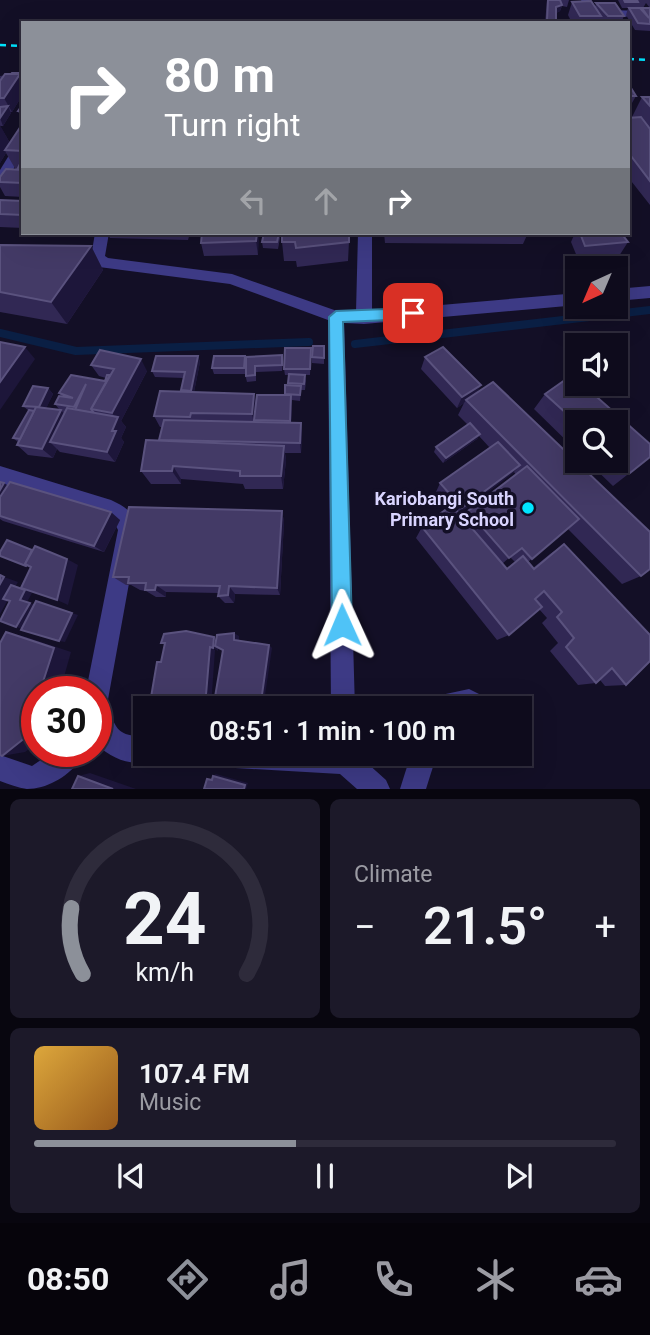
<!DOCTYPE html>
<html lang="en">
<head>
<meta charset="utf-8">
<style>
  body { margin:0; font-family:Roboto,sans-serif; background:#1c1929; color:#f1f3f6; height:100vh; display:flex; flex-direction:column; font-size:26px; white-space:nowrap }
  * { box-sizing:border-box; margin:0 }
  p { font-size:23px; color:#9b9ba3 }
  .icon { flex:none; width:38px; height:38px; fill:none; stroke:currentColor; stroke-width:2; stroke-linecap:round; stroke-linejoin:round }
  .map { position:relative; height:789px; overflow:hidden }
  .panel { display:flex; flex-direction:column; gap:10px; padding:10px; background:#08060f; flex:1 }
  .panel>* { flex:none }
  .guide { position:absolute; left:21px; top:21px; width:609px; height:214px; border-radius:0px; box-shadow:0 7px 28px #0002,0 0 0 2px #2e2b3b; background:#8c9099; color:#fff; overflow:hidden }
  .needle { width:46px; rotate:224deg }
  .controls { position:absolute; left:565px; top:256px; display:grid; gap:14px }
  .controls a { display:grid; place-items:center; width:63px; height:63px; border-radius:0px; background:#0e0b1c; box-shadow:0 7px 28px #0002,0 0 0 2px #2e2b3b; font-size:35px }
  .speed { position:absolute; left:21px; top:676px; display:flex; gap:14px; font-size:35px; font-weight:700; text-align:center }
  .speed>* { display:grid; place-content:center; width:91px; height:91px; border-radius:50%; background:#0e0b1c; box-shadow:0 7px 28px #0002,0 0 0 2px #2e2b3b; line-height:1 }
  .speed .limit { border:10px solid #d22; background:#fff; color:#111 }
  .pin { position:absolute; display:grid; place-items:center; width:60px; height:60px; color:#fff; margin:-30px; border-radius:14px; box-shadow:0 4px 10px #0006 }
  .me { position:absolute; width:77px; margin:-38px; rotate:359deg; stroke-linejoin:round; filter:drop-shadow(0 0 5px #0008) }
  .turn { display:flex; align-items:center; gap:24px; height:147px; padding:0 28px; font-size:32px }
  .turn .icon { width:91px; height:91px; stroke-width:2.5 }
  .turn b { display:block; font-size:49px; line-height:60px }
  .lanes { display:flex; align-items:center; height:66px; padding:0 28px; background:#0003; justify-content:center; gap:35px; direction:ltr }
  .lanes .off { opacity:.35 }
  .big { font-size:52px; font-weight:600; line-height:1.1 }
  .panel .card { flex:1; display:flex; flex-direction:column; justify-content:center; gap:10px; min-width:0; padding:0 24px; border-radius:10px; background:#1c1929 }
  .panel .dial { align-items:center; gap:0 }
  .dial svg { height:182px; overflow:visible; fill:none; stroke:#2e2b3b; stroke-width:7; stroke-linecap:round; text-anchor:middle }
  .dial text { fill:#f1f3f6; stroke:none }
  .song { display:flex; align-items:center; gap:21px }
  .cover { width:84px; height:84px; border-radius:10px; background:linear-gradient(135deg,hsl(40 70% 55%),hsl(30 70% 35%)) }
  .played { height:7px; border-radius:4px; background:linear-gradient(90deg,#8c9099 45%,#2e2b3b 45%) }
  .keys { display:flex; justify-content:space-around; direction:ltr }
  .heat { display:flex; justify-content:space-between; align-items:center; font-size:38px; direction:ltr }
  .panel .tiles { flex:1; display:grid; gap:10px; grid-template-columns:1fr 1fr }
  .card:last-child { grid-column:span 2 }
  .trip { position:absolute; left:133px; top:696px; width:399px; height:70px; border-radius:0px; background:#0e0b1c; box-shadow:0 7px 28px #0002,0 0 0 2px #2e2b3b; font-weight:600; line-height:70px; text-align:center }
  .dock { display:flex; height:112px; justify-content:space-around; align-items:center; background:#06040b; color:#9b9ba3 }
  .dock .icon { width:49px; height:49px }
  .dock .current { color:#8c9099 }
  .dock b { font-size:32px; color:#f1f3f6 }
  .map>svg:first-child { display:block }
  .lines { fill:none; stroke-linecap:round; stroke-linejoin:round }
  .stream { stroke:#0a1f44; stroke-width:8 }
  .minor { fill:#3d3a85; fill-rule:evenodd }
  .rail { stroke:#00e5ff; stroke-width:2.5; stroke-dasharray:6 5; stroke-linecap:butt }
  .wall { fill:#312854; fill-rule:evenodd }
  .shaded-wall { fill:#1d163a }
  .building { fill:#433a66; stroke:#5a527e; stroke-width:2 }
  .route { fill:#4fc3f7; stroke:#337fa1; stroke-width:2 }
  .poi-dot { fill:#00e5ff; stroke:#130f26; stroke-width:2.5 }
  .labels { text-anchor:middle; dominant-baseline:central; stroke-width:7; stroke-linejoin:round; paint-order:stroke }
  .poi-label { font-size:18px; font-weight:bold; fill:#d9d4ff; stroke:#130f26; text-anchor:end }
</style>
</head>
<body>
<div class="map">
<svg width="650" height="789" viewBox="0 0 650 789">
  <rect width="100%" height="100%" fill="#130f26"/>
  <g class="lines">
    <!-- stream -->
    <g class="stream">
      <polyline points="0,333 76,351 309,342"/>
      <polyline points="355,344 650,310"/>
    </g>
    <!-- minor -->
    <g class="minor">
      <polygon points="581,0 589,0 593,7 603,10 650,11 650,17 602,16 586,11"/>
      <polygon points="23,138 23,153 5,183 0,184 0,170 19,139"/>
      <polygon points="95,233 109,233 105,256 108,258 232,274 337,311 356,312 358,233 372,233 372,311 578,293 578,305 364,324 344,323 355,709 331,709 328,320 230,284 99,267 91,257"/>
      <polygon points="650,286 650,298 616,301 616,289"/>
      <path d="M 0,466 L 111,500 C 126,507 133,512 139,528 L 107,705 C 117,731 117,735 145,737 L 145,754 L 156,754 L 154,759 C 132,768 113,759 97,745 L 96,691 L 86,691 L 118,530 L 114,522 L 101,516 L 0,484 Z"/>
      <polygon points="469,689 491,700 494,709 434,709 441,695"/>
      <path d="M 54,751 L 85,751 C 76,772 50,789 27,789 C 18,788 9,784 0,781 L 0,755 L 32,766 Z"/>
      <polygon points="206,754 357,754 386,780 390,789 357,789 340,774 219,767 210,763"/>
      <polygon points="411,754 437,754 426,789 400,789"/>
    </g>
    <!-- rail -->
    <g class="rail">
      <polyline points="0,45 23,46"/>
      <polyline points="628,59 650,60"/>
    </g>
  </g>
  <!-- wall -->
  <g class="wall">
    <polygon points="547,0 569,0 567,7 562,6 560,11 556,13 555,23 545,23"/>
    <polygon points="618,0 650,0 650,8 646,3 643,8 635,7 635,8 642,10 642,8 650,8 650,31 635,30 626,15 628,8 622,8"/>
    <polygon points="572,2 595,7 596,3 624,16 621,23 572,23 568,15"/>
    <polygon points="23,73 23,94 12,112 10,112 11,113 3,126 0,126 10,143 23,126 23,197 5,196 0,187 0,177 16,170 6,153 0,163 0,76"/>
    <polygon points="628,88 636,96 632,103 628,103"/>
    <polygon points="642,97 650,97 650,205 628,177 628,111 632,117"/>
    <polygon points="23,104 23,122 18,111"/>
    <polygon points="0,200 23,201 23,228 0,227"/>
    <polygon points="107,233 190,233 188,240 110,238"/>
    <polygon points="202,233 258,233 258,255 204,256 201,243"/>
    <polygon points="279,233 280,238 278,249 263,248 262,242"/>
    <polygon points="384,233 528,233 523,244 385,243"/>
    <polygon points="575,233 621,233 628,242 619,256 578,259 571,242"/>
    <polygon points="282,242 349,242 348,261 297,267 296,261 284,261"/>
    <polygon points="0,245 91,246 103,270 67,324 0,312"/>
    <polygon points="324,346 324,364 312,363 312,357"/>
    <polygon points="311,348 310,375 305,375 306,381 305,390 301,390 300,401 292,400 291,423 301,423 302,433 301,453 285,453 286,460 283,489 245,489 243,484 181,479 181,484 151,484 141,471 160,441 162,427 160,427 154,416 181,392 184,378 155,377 152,371 198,356 200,362 194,392 256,401 285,395 288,385 289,375 285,375 284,369"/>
    <path d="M 425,357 L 481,385 L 477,392 L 641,576 L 622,584 L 568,529 L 528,562 L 533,568 L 550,554 L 564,544 L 626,685 L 605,686 L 600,680 L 596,683 L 578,685 L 550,651 L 558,643 L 542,623 L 547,618 L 539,609 L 509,635 L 497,640 L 416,538 L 422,527 L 449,508 L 436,492 L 440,483 L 490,448 L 479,436 L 477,439 L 443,463 L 434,452 L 436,447 L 468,425 L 458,415 L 464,403 L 457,408 L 421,369 ZM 514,472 L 516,475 L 468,511 L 463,518 L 459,513 ZM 510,557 L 515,562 L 507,569 L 502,564 Z"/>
    <polygon points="246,360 283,361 282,371 256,372 256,381 247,382 245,374 214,374 212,368"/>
    <polygon points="91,365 147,371 121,421 126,427 121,438 124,442 115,462 60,452 57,449 53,458 28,455 17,445 18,442 13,438 29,411 23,406 48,388 53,394 46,408 59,409 55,404 61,396 59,393 105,381 106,378 99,376"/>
    <polygon points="545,394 650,457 613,486 586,460 616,460 578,422 578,452 534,409"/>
    <polygon points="0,482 7,485 120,520 104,552 3,521 0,519"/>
    <polygon points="282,511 284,522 280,595 235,594 234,603 225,603 218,596 219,593 166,592 166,597 156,597 146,591 140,590 131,585 126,585 113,577"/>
  </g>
  <!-- shaded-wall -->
  <g class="shaded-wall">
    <polygon points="562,5 560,11 554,14 556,7"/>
    <polygon points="20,74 23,80 23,94 12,112 4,98"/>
    <polygon points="8,106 11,113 3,126 0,118"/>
    <polygon points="0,125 11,145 5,150 6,153 0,163"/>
    <polygon points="257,233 258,233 259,240 258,255 256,241"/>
    <polygon points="91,246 103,270 67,324 51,302"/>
    <polygon points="25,347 35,359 0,410 0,382"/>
    <polygon points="198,356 200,362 193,397 191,391"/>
    <polygon points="141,359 147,371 121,421 126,427 121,438 124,442 115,462 107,452 112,431 117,420 112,413"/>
    <polygon points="481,385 475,396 466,400 464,403 457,408 462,397"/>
    <polygon points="48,388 53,394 44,413 39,407"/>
    <polygon points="254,394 257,405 254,425 252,414"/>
    <polygon points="291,395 292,406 291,431 290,421"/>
    <polygon points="61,410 70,420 50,442 57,449 53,458 42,449"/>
    <polygon points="301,423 302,433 301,453 300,443"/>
    <polygon points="480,434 477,439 443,463 446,458"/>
    <polygon points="284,446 286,460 283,489 281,476"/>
    <polygon points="520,465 512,474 456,516 462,508"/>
    <polygon points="173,466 181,479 181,484 172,471"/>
    <polygon points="4,483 17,492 0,516 0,490"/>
    <polygon points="282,511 284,522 280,595 277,588"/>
    <polygon points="111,512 120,520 104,552 94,546"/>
    <polygon points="67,559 78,565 68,605 57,600"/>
    <polygon points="4,577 18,582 0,614 0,584"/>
    <polygon points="156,585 166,592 166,597 155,590"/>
    <polygon points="229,586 235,594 234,603 228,595"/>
    <polygon points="25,590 32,593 27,602 20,600"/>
    <polygon points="30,603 37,606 23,629 16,627"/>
    <polygon points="72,613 78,615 65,642 59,641"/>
    <polygon points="6,632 26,637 71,652 60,691 40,691"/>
    <polygon points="234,633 239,636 239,643 234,640"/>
    <polygon points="214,637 219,641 218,651 213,648"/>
    <polygon points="269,645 272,648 263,709 260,709"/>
    <polygon points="210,647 215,650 211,707 205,707"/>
    <polygon points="37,703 37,743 25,752 2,756"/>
    <polygon points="90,773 136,789 113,789 78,776"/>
    <polygon points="216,774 248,783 246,789 213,776"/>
  </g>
  <!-- building -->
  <g class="building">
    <polygon points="548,0 560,0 562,5 556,7 556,21 547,20"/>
    <polygon points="624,0 637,0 638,2 625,2"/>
    <polygon points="591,1 601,16 580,16 572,2"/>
    <polygon points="596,3 615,3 624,16 608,16"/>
    <polygon points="629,8 640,8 649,18 642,8 650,8 650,24 638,23"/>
    <polygon points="12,73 23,73 23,76 21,76 20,74 11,74"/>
    <polygon points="5,74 20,74 4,98 0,98 0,81"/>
    <polygon points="628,88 631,88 636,96 628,96"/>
    <polygon points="642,97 650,97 650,106"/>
    <polygon points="23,104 23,112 18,111"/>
    <polygon points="8,106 0,118 0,107"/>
    <polygon points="641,117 650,129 650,181 628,152 628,118"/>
    <polygon points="21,126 23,126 23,151 5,150"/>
    <polygon points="20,164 23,165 23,170 17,170"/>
    <polygon points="6,169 23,170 23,183 0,182 0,177"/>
    <polygon points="0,200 23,201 23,215 0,214"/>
    <polygon points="202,233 257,233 256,241 201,243"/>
    <polygon points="264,233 279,233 277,242 262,242"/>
    <polygon points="282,233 349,233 349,242 296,248 295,242 282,242"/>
    <polygon points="580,233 621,233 628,242 585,246"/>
    <polygon points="0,245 91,246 51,302 0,292"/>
    <polygon points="0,342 25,347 0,382"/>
    <polygon points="313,346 324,346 324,358 312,357"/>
    <polygon points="443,347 481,385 462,397 425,357"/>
    <polygon points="285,348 311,348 310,369 284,369"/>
    <polygon points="100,350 141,359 112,413 91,409 114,369 91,365"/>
    <polygon points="282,355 282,365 255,366 255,375 246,376 246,357"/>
    <polygon points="156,356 198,356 191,391 181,390 185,372 152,371"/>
    <polygon points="214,356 245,356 244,368 212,368"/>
    <polygon points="289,374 305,375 304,384 288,383"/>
    <polygon points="71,375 105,381 107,375 110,375 91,409 94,413 75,410 86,384 74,407 55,404 59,396 73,398 59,393"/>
    <polygon points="572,375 578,380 578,383 581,383 650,444 650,457 630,473 616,460 616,422 578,422 578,424 545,394"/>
    <polygon points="493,382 650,532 650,569 641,576 466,400"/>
    <polygon points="285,385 301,386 300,395 285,394"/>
    <polygon points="33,386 48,388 39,407 23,406"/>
    <polygon points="160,391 254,394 252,414 191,413 190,417 154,416"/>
    <polygon points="257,395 291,395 290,421 254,420"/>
    <polygon points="36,407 61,410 42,449 17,445"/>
    <polygon points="67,408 118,417 112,431 116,431 107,452 50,442"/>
    <polygon points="29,410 34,411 20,439 13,438"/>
    <polygon points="164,420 301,423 300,443 159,440"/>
    <polygon points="470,423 480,434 446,458 436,447"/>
    <polygon points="146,440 284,446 281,476 240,476 240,471 173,466 172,471 141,471"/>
    <polygon points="498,442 520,465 462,508 440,483"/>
    <polygon points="527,466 579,519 532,559 522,548 509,558 468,511"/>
    <polygon points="0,482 4,483 0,490"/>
    <polygon points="10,482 111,512 94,546 0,516 0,497"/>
    <polygon points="452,505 507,569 523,556 534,569 564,544 650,635 650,661 626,685 612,668 596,683 566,647 574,638 557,617 562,612 544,591 535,599 542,607 509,635 422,527"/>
    <polygon points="129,507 282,511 277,588 229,586 228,595 218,596 220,586 156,585 155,590 145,590 146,583 128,583 129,577 113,577"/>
    <polygon points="7,540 32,550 25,564 27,565 26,566 0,556 0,552"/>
    <polygon points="35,546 67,559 57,600 21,588 31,567 25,564"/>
    <polygon points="0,575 4,577 0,584"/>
    <polygon points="11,585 25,590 20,600 30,603 16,627 0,621 10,601 3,599"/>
    <polygon points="36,601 72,613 59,641 21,630"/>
    <polygon points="186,631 214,637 213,648 210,647 205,707 179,706 178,709 149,709 157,662 161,662 165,643 161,643 164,634"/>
    <polygon points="6,632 54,648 40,691 37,691 37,703 26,737 2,756 0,755 0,643"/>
    <polygon points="234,633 234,640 269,645 260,709 207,709 209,695 215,697 223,650 215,646 217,635"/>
    <polygon points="78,776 113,789 72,789"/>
    <polygon points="213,776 245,785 244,789 204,789 207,779 212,780"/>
  </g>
  <!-- route -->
  <polygon class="route" points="413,308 420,313 413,319 343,322 352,625 349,632 342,635 335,632 332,625 329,317 336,311"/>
  <!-- markers -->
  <circle class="poi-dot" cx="528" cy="508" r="7"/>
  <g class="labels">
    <!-- poi labels -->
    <g class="poi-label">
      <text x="514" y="498">Kariobangi South<tspan x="514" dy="21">Primary School</tspan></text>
    </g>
  </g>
</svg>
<div class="controls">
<a><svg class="needle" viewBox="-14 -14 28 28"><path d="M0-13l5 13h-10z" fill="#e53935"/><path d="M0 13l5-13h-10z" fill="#9b9ba3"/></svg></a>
<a><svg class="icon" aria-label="sound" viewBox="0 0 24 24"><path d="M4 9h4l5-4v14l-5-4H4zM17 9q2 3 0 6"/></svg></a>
<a><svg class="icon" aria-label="search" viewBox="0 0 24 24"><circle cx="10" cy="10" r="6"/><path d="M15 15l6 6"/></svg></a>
</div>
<div class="speed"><div class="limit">30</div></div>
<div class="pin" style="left:413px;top:313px;background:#d93025"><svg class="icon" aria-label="arrive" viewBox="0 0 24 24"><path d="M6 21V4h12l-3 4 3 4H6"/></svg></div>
<svg class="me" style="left:342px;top:625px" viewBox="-20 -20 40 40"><path d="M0-17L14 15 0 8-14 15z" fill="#4fc3f7" stroke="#fff" stroke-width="4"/></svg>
<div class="trip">08:51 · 1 min · 100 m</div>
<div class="guide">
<div class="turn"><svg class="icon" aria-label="right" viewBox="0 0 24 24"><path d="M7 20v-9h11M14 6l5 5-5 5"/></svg><div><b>80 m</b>Turn right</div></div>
<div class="lanes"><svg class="icon off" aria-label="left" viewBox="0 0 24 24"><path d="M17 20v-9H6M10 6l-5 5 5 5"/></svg><svg class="icon off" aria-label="ahead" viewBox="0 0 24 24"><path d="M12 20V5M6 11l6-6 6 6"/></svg><svg class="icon" aria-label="right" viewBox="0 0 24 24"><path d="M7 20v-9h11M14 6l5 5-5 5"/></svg></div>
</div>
</div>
<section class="panel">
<div class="tiles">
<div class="card dial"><svg viewBox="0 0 100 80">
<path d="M14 69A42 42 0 1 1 86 69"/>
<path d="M14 69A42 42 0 0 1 9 40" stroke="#8c9099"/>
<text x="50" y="56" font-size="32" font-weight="700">24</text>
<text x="50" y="72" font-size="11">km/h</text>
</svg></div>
<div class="card"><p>Climate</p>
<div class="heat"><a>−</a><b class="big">21.5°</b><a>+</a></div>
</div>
<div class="card">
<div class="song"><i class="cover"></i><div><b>107.4 FM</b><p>Music</p></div></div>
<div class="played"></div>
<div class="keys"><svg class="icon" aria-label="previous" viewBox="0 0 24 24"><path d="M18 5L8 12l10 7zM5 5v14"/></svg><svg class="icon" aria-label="pause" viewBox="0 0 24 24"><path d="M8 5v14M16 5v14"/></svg><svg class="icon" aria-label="next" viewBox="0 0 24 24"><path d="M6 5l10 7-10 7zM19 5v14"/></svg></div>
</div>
</div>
</section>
<nav class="dock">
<b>08:50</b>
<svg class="icon current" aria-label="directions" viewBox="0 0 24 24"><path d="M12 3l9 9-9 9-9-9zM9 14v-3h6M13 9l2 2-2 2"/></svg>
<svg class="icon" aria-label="music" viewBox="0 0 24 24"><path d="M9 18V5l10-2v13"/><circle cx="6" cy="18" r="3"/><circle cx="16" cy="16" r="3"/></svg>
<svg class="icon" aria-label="phone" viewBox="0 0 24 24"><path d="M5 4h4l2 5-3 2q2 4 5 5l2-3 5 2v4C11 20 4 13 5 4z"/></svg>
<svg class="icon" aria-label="climate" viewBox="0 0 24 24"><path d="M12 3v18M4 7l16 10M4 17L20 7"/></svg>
<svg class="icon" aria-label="car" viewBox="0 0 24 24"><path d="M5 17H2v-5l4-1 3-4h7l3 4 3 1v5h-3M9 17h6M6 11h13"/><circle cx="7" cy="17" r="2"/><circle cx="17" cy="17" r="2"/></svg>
</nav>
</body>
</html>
